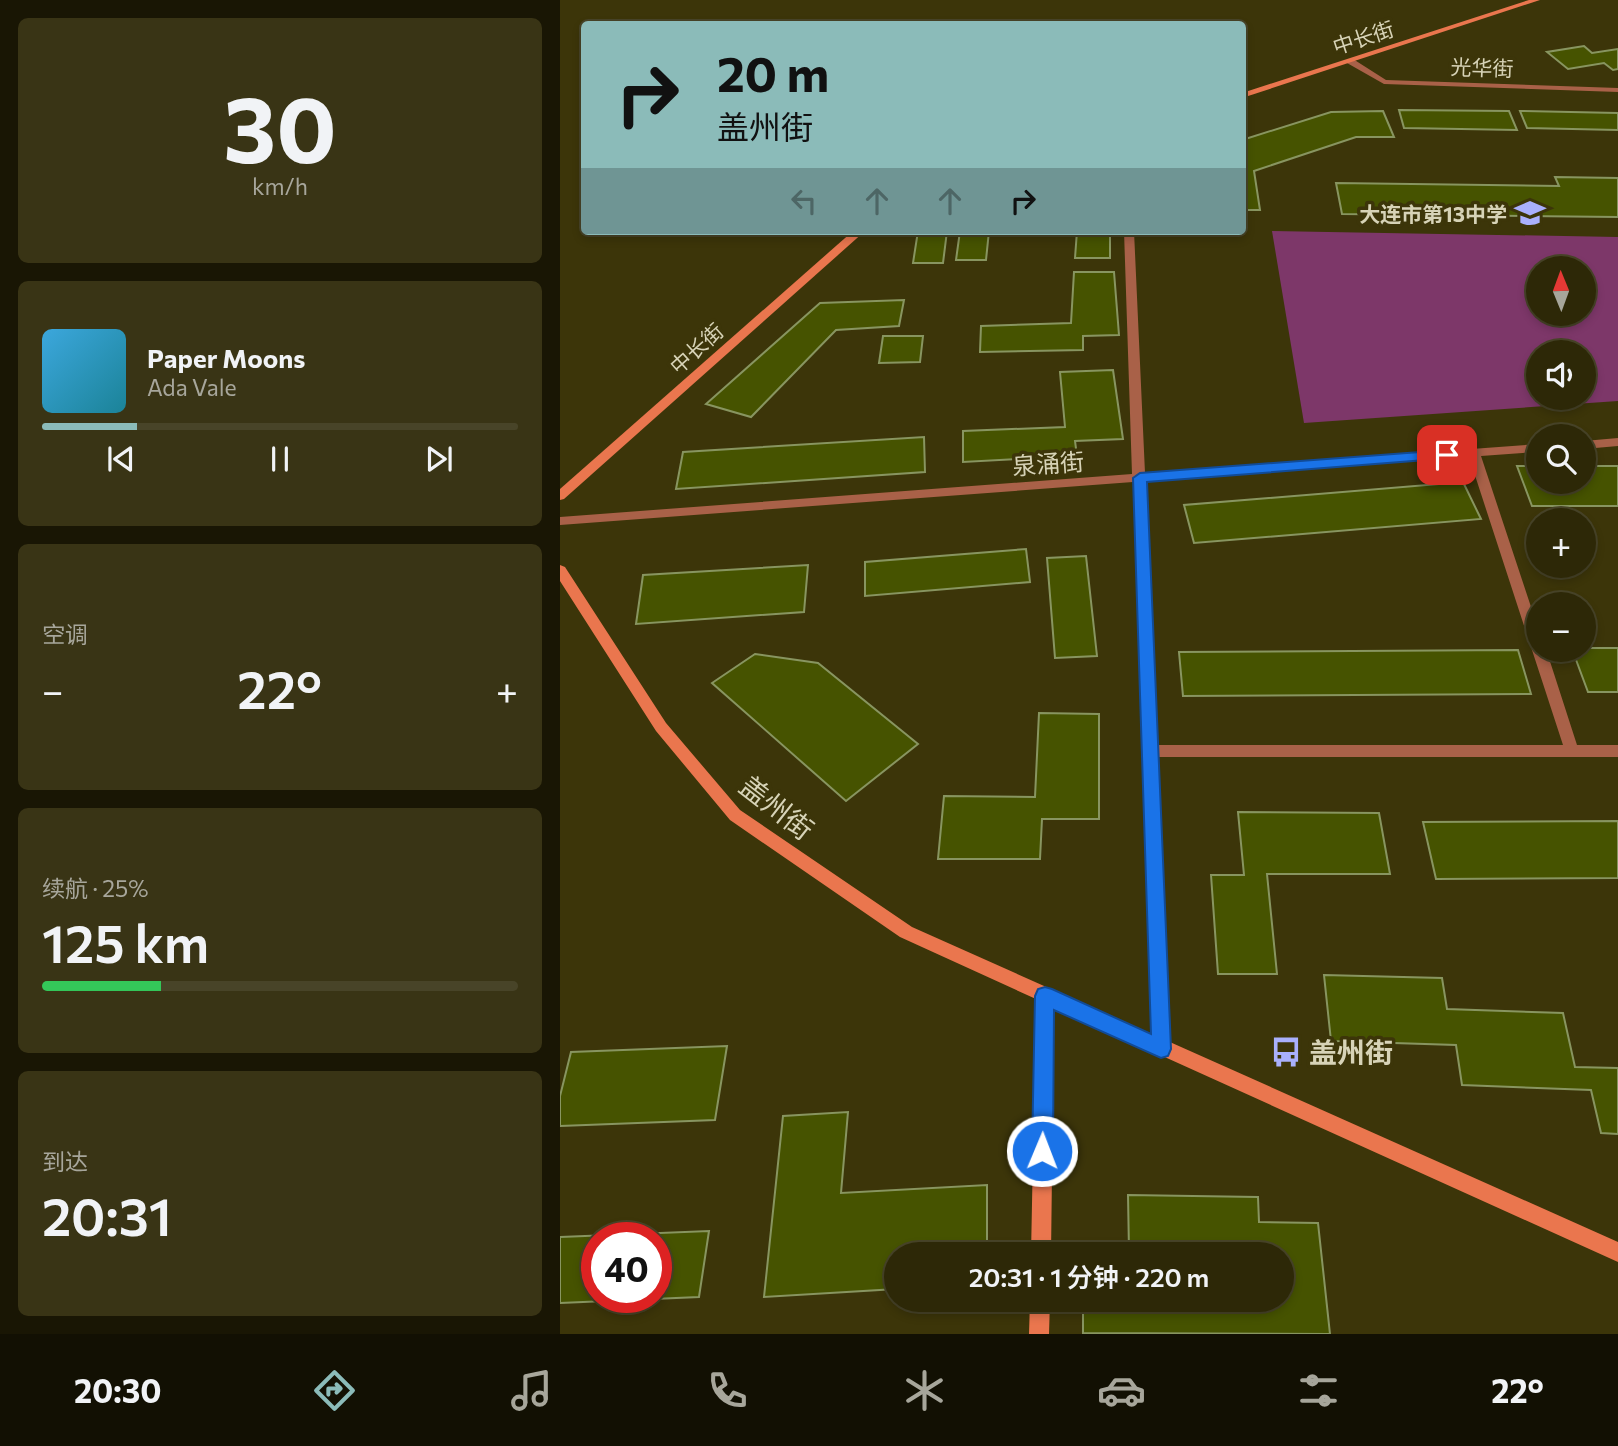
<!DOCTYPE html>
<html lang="zh">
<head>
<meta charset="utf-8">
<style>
  body { margin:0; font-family:Commissioner,"Noto Sans SC",sans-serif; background:#393415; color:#f1f3f6; height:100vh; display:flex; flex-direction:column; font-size:26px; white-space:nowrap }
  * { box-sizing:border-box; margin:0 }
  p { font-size:23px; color:#a7a69b }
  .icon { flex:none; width:38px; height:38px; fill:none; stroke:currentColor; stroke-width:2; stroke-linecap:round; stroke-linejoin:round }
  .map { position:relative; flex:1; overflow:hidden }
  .details { display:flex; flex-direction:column; gap:18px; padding:18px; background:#191604; width:560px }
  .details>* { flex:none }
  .hud { position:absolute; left:21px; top:21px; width:665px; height:214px; border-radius:7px; box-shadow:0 4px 10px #0003,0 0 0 2px #484428; background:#8bbbb9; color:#111; overflow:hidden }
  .needle { width:46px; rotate:359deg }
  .tools { position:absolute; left:966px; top:256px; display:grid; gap:14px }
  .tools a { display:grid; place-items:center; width:70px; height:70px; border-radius:50%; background:#2d2807; box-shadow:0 4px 10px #0003,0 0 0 2px #484428; font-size:35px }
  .speed { position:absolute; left:21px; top:1222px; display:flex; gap:14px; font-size:35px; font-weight:700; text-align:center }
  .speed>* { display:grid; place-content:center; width:91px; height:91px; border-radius:50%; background:#2d2807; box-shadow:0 4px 10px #0003,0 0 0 2px #484428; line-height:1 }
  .speed .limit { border:10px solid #d22; background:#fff; color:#111 }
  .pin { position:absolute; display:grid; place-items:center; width:60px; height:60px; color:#fff; margin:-30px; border-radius:14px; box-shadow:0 4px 10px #0006 }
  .me { position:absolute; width:77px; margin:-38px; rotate:1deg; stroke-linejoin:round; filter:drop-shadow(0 0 5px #0008) }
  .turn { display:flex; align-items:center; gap:24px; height:147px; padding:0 21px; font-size:32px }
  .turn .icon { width:91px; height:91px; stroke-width:2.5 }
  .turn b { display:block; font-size:49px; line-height:60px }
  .lanes { display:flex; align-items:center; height:66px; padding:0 21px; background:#0003; justify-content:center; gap:35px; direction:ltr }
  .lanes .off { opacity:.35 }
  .big { font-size:52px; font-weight:600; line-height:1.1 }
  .details .widget { flex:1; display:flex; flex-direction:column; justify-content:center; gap:10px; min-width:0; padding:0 24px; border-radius:10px; background:#393415 }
  .details .dial { align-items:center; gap:0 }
  .dial b { font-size:91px; line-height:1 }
  .song { display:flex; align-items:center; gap:21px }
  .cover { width:84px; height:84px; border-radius:10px; background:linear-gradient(135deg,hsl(200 70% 55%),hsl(190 70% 35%)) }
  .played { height:7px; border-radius:4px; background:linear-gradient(90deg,#8bbbb9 20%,#484428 20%) }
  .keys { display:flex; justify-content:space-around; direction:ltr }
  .heat { display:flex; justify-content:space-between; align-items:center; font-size:38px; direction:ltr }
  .charge { height:10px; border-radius:5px; background:linear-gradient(90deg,#34c759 25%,#484428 0) }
  .trip { position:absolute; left:324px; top:1242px; width:410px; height:70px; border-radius:35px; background:#2d2807; box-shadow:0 4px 10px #0003,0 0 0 2px #484428; font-weight:600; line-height:70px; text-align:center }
  .menu { display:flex; height:112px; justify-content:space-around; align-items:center; background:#121003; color:#a7a69b }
  .menu .icon { width:49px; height:49px }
  .menu .current { color:#8bbbb9 }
  .menu b { font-size:32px; color:#f1f3f6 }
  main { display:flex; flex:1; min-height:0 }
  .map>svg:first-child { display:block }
  .green { fill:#7d3769; fill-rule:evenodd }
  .building { fill:#465300; stroke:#889560; stroke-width:2; fill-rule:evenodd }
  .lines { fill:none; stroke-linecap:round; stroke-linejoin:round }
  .street { fill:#a96148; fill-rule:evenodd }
  .secondary { fill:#ea764e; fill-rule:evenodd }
  .route { fill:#1a73e8; stroke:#114b97; stroke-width:2 }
  .labels { text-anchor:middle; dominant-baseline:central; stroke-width:7; stroke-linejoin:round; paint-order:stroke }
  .far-street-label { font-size:21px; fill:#d7d3b7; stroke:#3c3509 }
  .far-poi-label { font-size:21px; font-weight:bold; fill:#d7d3b7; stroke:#3c3509; text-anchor:end }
  .street-label { font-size:24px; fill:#d7d3b7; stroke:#3c3509 }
  .near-street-label { font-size:28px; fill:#d7d3b7; stroke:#3c3509 }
  .near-poi-label { font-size:28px; font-weight:bold; fill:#d7d3b7; stroke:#3c3509; text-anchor:start }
</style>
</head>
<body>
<main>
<section class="details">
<div class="widget dial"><b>30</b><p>km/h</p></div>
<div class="widget">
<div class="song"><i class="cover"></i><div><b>Paper Moons</b><p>Ada Vale</p></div></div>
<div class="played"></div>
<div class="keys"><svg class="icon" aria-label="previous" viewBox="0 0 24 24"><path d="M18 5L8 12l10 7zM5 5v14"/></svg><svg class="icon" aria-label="pause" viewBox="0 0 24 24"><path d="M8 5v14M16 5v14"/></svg><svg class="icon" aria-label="next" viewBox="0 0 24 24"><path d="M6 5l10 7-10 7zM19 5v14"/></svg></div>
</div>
<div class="widget"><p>空调</p>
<div class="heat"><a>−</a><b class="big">22°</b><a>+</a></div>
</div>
<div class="widget"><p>续航 · 25%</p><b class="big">125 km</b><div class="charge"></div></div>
<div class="widget"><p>到达</p><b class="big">20:31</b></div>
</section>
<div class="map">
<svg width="1058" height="1334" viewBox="0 0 1058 1334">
  <rect width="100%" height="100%" fill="#3c3509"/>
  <!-- green -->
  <path class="green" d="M 712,231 L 1058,237 L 1058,401 L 744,423 ZM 978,268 L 1024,268 L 1024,313 L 978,313 ZM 978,352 L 1024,352 L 1024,397 L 978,397 Z"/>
  <!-- building -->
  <g class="building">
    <polygon points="1024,46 1032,53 1058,49 1058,69 1053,70 1044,63 1008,69 987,52"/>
    <polygon points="839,110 949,111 957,130 844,128"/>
    <polygon points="823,111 834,137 796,137 694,171 700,210 682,210 682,140 771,112"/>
    <polygon points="960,111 1058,113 1058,130 967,128"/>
    <polygon points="995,177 1058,178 1058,217 782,214 776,183 999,186"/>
    <polygon points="358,231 387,231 383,263 353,263"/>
    <polygon points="400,231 429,231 426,260 396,260"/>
    <polygon points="517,231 550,231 550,258 515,258"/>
    <polygon points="514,272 554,272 559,335 523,336 523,350 420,352 421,326 511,323"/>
    <polygon points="344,300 339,326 276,330 191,417 146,404 260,303"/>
    <polygon points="323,336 363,336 360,362 319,363"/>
    <polygon points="553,370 563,439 515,441 517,456 403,462 403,431 505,427 500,372"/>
    <polygon points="364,437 365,472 116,489 123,452"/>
    <polygon points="957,466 978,466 978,481 1024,481 1024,466 1058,466 1058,506 972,506"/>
    <polygon points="903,482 921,519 634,543 624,505"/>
    <polygon points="466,549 470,582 305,596 305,562"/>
    <polygon points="526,556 537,656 495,658 487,558"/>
    <polygon points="248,565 244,612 76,624 83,575"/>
    <polygon points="1024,648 1058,648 1058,692 1028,692 1012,649"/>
    <polygon points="958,650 971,694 623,696 619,652"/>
    <polygon points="195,654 258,663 358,744 286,801 152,683"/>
    <polygon points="479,713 539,714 539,819 482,819 480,859 378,859 384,796 475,797"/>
    <polygon points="678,812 819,813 830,874 707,874 717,974 658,974 651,875 684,875"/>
    <polygon points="1058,821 1058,878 876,879 863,822"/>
    <polygon points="764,975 882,978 887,1009 1003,1013 1015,1067 1058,1068 1058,1134 1041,1133 1031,1090 902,1085 896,1045 771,1041"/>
    <polygon points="167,1046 155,1120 0,1126 0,1096 11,1052"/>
    <polygon points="288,1112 281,1193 427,1185 427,1255 336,1255 336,1289 204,1297 223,1116"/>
    <polygon points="568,1195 698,1197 699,1222 758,1223 770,1334 523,1333 523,1300 721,1300 721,1255 524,1255 524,1251 569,1252"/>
    <path d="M 149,1231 L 139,1297 L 0,1303 L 0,1237 ZM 37,1237 L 96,1237 L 96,1297 L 37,1297 Z"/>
  </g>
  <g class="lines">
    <!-- street -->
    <g class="street">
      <polygon points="787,59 793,59 826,80 1058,88 1058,92 824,84 787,63"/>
      <path d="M 564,231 L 574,231 L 585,473 L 978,444 L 978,452 L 921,456 L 978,628 L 978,649 L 986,649 L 1017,745 L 1058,745 L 1058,757 L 597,757 L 610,1049 L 607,1055 L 601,1058 L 595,1055 L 592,1049 L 573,482 L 0,525 L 0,517 L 572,474 ZM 909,457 L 1003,745 L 596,745 L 585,481 Z"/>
      <polygon points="1058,438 1058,446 1024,449 1024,441"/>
    </g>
    <!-- secondary -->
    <g class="secondary">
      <polygon points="969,0 980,0 682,98 682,93"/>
      <polygon points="293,231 305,231 4,499 0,500 0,489"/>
      <polygon points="0,565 5,567 106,723 180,810 352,927 1058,1242 1058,1262 494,1007 491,1255 471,1255 476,999 340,937 170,820 96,731 0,581"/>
      <polygon points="470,1300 490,1300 489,1334 469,1334"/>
    </g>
  </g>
  <!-- route -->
  <polygon class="route" points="887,450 891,452 891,458 587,482 611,1049 608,1056 601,1058 494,1010 493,1151 490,1159 482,1162 475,1159 472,1151 475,996 478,989 485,987 492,989 591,1034 573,478 580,473"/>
  <!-- icons -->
  <defs>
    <g id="school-bare" transform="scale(2.415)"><path d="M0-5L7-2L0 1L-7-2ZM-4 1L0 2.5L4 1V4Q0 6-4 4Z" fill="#a9b0fc" stroke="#3c3509" stroke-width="2.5" paint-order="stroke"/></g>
    <g id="bus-bare" transform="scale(2.415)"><path d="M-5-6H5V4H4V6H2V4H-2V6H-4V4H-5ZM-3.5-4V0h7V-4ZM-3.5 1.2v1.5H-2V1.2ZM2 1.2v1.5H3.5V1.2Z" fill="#a9b0fc" stroke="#3c3509" stroke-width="2.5" paint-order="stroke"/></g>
  </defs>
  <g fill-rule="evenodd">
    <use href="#school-bare" x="970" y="213"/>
    <use href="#bus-bare" x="726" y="1052"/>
  </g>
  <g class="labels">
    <!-- far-street labels -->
    <g class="far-street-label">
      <text transform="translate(803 37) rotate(-18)">中长街</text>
      <text transform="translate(922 67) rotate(2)">光华街</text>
      <text transform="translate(136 348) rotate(-42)">中长街</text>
    </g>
    <!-- far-poi labels -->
    <g class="far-poi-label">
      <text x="947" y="213">大连市第13中学</text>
    </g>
    <!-- street labels -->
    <g class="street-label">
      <text transform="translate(488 463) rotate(-4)">泉涌街</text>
    </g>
    <!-- near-street labels -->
    <g class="near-street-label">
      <text transform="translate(217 807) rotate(38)">盖州街</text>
    </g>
    <!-- near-poi labels -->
    <g class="near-poi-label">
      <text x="749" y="1052">盖州街</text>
    </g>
  </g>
</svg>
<div class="tools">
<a><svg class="needle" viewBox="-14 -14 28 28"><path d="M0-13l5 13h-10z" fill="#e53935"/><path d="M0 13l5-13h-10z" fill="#a7a69b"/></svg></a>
<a><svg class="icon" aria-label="sound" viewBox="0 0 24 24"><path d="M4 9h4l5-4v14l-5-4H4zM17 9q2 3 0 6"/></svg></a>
<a><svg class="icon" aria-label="search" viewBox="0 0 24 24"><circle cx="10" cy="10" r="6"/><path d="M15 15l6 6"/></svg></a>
<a>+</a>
<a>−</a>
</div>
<div class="speed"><div class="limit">40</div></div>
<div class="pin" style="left:887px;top:455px;background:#d93025"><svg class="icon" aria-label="arrive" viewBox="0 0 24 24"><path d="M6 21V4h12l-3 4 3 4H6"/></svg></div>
<svg class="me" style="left:482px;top:1151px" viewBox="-20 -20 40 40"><circle r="17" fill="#1a73e8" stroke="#fff" stroke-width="3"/><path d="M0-11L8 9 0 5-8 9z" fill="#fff"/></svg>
<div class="trip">20:31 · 1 分钟 · 220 m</div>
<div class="hud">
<div class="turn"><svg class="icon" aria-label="right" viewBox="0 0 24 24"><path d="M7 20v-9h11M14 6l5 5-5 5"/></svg><div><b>20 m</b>盖州街</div></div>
<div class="lanes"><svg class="icon off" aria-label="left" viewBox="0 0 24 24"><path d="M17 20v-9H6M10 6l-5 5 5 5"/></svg><svg class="icon off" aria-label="ahead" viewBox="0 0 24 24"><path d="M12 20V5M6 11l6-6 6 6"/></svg><svg class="icon off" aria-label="ahead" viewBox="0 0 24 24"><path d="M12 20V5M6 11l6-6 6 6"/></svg><svg class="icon" aria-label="right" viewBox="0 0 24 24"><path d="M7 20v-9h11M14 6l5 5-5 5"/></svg></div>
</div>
</div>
</main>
<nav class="menu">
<b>20:30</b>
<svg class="icon current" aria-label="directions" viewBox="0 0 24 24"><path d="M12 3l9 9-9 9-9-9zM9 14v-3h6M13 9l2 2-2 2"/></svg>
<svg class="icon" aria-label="music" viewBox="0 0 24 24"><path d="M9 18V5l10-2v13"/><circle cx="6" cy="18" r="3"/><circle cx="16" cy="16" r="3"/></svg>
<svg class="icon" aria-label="phone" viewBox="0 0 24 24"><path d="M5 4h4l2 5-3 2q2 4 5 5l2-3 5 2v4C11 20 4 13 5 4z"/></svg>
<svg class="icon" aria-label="climate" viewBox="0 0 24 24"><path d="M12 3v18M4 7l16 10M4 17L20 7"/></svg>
<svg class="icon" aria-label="car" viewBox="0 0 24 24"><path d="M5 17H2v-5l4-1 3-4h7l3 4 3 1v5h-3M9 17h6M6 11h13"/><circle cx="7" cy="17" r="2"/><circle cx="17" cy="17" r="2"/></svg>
<svg class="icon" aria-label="filters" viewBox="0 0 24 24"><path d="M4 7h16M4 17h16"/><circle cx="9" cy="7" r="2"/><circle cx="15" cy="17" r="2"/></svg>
<b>22°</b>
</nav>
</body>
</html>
